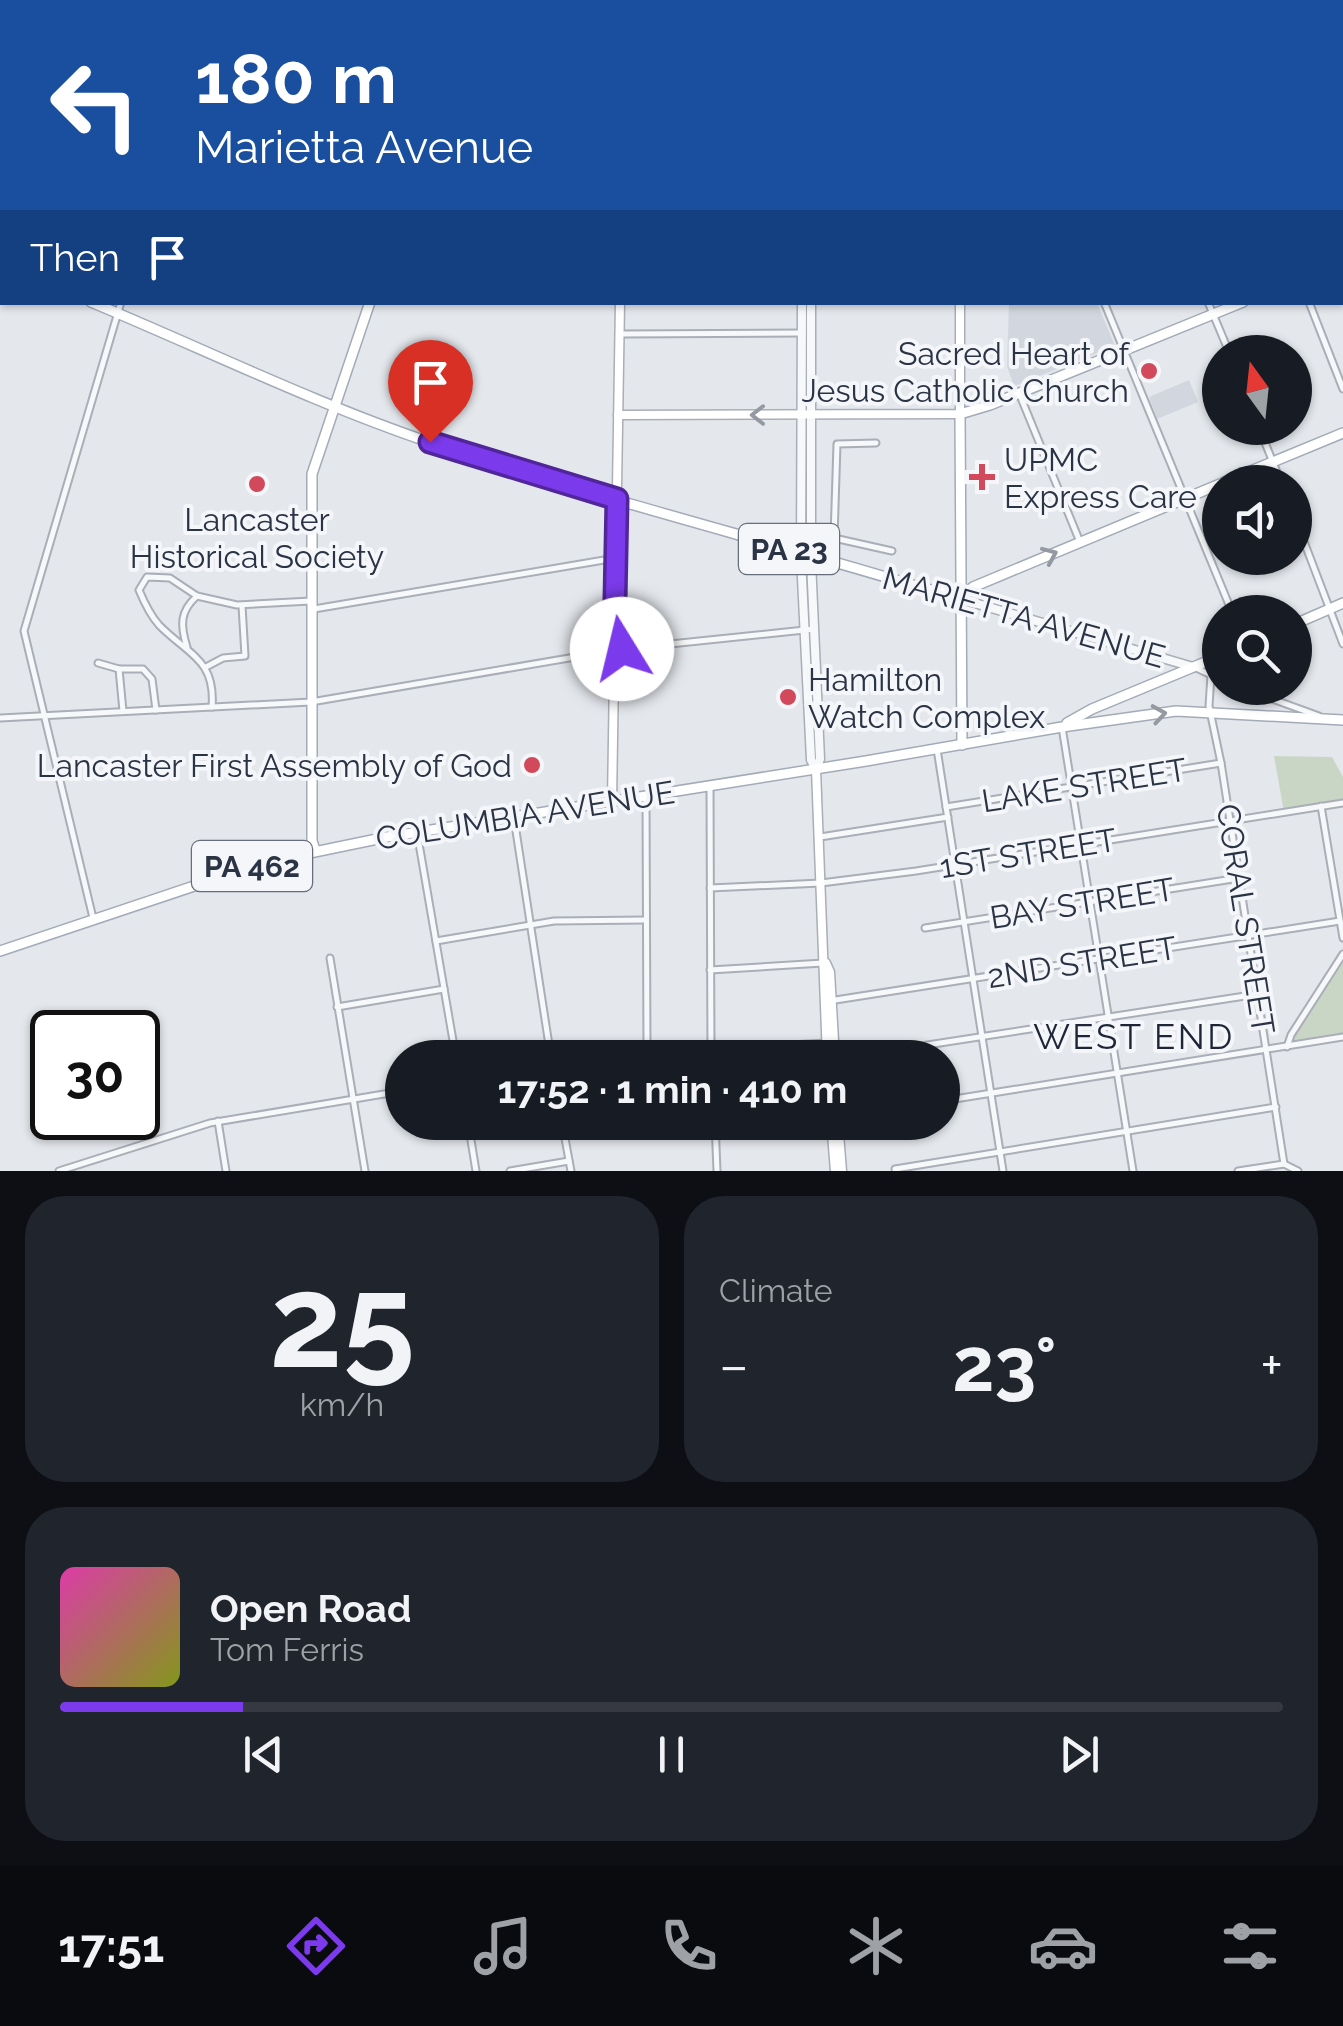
<!DOCTYPE html>
<html lang="en">
<head>
<meta charset="utf-8">
<style>
  body { margin:0; font-family:Raleway,sans-serif; background:#20242c; color:#f1f3f6; height:100vh; display:flex; flex-direction:column; font-size:38px; white-space:nowrap }
  * { box-sizing:border-box; margin:0 }
  p { font-size:32px; color:#9ea1a6 }
  .icon { flex:none; width:55px; height:55px; fill:none; stroke:currentColor; stroke-width:2; stroke-linecap:round; stroke-linejoin:round }
  .map { position:relative; height:1171px; overflow:hidden }
  .drawer { display:flex; flex-direction:column; gap:25px; padding:25px; background:#0d0f14; flex:1 }
  .drawer>* { flex:none }
  .banner { position:absolute; left:0px; top:0px; width:1345px; height:305px; box-shadow:0 2px 8px #0004; background:#1a4fa0; color:#fff; overflow:hidden }
  .needle { width:65px; rotate:345deg }
  .controls { position:absolute; left:1202px; top:335px; display:grid; gap:20px }
  .controls a { display:grid; place-items:center; width:110px; height:110px; border-radius:50%; background:#171b24; box-shadow:0 2px 8px #0004; font-size:50px }
  .speed { position:absolute; left:30px; top:1010px; display:flex; gap:20px; font-size:50px; font-weight:700; text-align:center }
  .speed>* { display:grid; place-content:center; width:130px; height:130px; border-radius:50%; background:#171b24; box-shadow:0 2px 8px #0004; line-height:1 }
  .speed .limit { border:5px solid #111; border-radius:15px; background:#fff; color:#111 }
  .pin { position:absolute; display:grid; place-items:center; width:85px; height:85px; color:#fff; margin:-102px -42px; border-radius:50% 50% 50% 0; rotate:-45deg; box-shadow:0 0 10px #0007 }
  .pin .icon { rotate:45deg }
  .me { position:absolute; width:110px; margin:-55px; rotate:351deg; stroke-linejoin:round; filter:drop-shadow(0 0 8px #0008) }
  .turn { display:flex; align-items:center; gap:35px; height:210px; padding:0 30px; font-size:45px }
  .turn .icon { width:130px; height:130px; stroke-width:2.5 }
  .turn b { display:block; font-size:70px; line-height:85px }
  .then { display:flex; align-items:center; height:95px; padding:0 30px; background:#0003; gap:20px; font-size:38px }
  .big { font-size:75px; font-weight:700; line-height:1.1 }
  .drawer .card { flex:1; display:flex; flex-direction:column; justify-content:center; gap:15px; min-width:0; padding:0 35px; border-radius:40px; background:#20242c }
  .drawer .dial { align-items:center; gap:0 }
  .dial b { font-size:130px; line-height:1 }
  .song { display:flex; align-items:center; gap:30px }
  .cover { width:120px; height:120px; border-radius:15px; background:linear-gradient(135deg,hsl(320 70% 55%),hsl(70 70% 35%)) }
  .played { height:10px; border-radius:5px; background:linear-gradient(90deg,#7c3aed 15%,#363941 15%) }
  .keys { display:flex; justify-content:space-around; direction:ltr }
  .heat { display:flex; justify-content:space-between; align-items:center; font-size:55px; direction:ltr }
  .drawer .tiles { flex:1; display:grid; gap:25px; grid-template-columns:1fr 1fr }
  .card:last-child { grid-column:span 2 }
  .trip { position:absolute; left:385px; top:1040px; width:575px; height:100px; border-radius:50px; background:#171b24; box-shadow:0 2px 8px #0004; font-weight:700; line-height:100px; text-align:center }
  .menu { display:flex; height:160px; justify-content:space-around; align-items:center; background:#090b0e; color:#9ea1a6 }
  .menu .icon { width:70px; height:70px }
  .menu .on { color:#7c3aed }
  .menu b { font-size:45px; color:#f1f3f6 }
  .map>svg:first-child { display:block }
  .built { fill:#d2d6de }
  .green { fill:#c9d6c5 }
  .lines { fill:none; stroke-linecap:round; stroke-linejoin:round }
  .minor-casing { stroke:#a9aeb7; stroke-width:9 }
  .tertiary-casing { stroke:#a9aeb7; stroke-width:11 }
  .secondary-casing { stroke:#a9aeb7; stroke-width:11 }
  .primary-casing { stroke:#a3abb8; stroke-width:12 }
  .minor { stroke:#f7f8fa; stroke-width:5 }
  .tertiary { stroke:#f7f8fa; stroke-width:8 }
  .secondary { stroke:#fff; stroke-width:8 }
  .primary { stroke:#fff; stroke-width:9 }
  .oneway { stroke:#959aa2 }
  .route-casing { stroke:#51269a; stroke-width:25 }
  .route { stroke:#7c3aed; stroke-width:18 }
  .poi-dot { fill:#d1495b; stroke:#f4f6f9; stroke-width:4 }
  .labels { text-anchor:middle; dominant-baseline:central; stroke-width:8; stroke-linejoin:round; paint-order:stroke }
  .shield { fill:#f4f6f9; stroke:#676e7b; stroke-width:2.5 }
  .shield-label { font-size:30px; font-weight:bold; fill:#2b3445 }
  .poi-label { font-size:32px; fill:#2b3445; stroke:#f4f6f9; text-anchor:end }
  .street-label { font-size:32px; fill:#2b3445; stroke:#f4f6f9 }
  .neighbourhood-label { font-size:35px; letter-spacing:2.5px; fill:#1d2536; stroke:#f4f6f9 }
</style>
</head>
<body>
<div class="map">
<svg width="1343" height="1171" viewBox="0 0 1343 1171">
  <rect width="100%" height="100%" fill="#e4e7ec"/>
  <!-- built -->
  <g class="built">
    <polygon points="1009,303 1097,303 1115,346 1014,386 1007,366"/>
    <polygon points="1189,380 1198,402 1157,419 1149,397"/>
  </g>
  <!-- green -->
  <g class="green">
    <polygon points="1274,756 1332,757 1343,777 1343,803 1284,812"/>
    <polygon points="1343,959 1343,1033 1294,1041 1291,1037"/>
  </g>
  <g class="lines">
    <!-- minor casing -->
    <g class="minor-casing">
      <g id="minor">
        <polyline points="96,0 96,2"/>
        <polyline points="508,0 508,2"/>
        <polyline points="1085,0 1086,2"/>
        <polyline points="1191,0 1192,2"/>
        <polyline points="1266,0 1267,2"/>
        <polyline points="245,2 246,0"/>
        <polyline points="0,101 2,102"/>
        <polyline points="1342,190 1343,192"/>
        <polyline points="0,222 2,216"/>
        <polyline points="1104,302 1232,612"/>
        <polyline points="1208,302 1229,352"/>
        <polyline points="1309,302 1343,389"/>
        <polyline points="620,334 802,333"/>
        <polyline points="1019,393 1080,542"/>
        <polyline points="1259,428 1281,482"/>
        <polyline points="876,443 837,444 834,538 892,551"/>
        <polyline points="1295,518 1343,644"/>
        <polyline points="314,609 616,558"/>
        <path d="M 187,647 C 180,625 180,611 197,596"/>
        <polyline points="98,663 119,669 143,669 152,679 156,710"/>
        <polyline points="206,667 223,658 245,656 242,606"/>
        <polyline points="1196,668 1220,679"/>
        <polyline points="119,669 123,711"/>
        <polyline points="1211,675 1209,706 1221,763 1284,1164"/>
        <polyline points="1242,688 1319,716"/>
        <path d="M 212,707 C 216,659 187,654 159,625 C 150,615 144,602 139,590 L 147,577 L 170,578 L 197,596 L 237,605 L 311,601"/>
        <polyline points="0,718 311,702 622,649 814,629"/>
        <polyline points="1062,727 1133,1171"/>
        <polyline points="937,749 1003,1171"/>
        <polyline points="710,786 711,1058"/>
        <polyline points="646,796 647,1051"/>
        <polyline points="1321,806 1343,938"/>
        <polyline points="946,807 1221,763"/>
        <polyline points="514,818 551,1058"/>
        <polyline points="417,832 456,1058"/>
        <polyline points="820,837 948,817"/>
        <polyline points="710,888 821,883 916,871 1343,803"/>
        <polyline points="93,918 24,631 121,302"/>
        <polyline points="925,928 1239,878"/>
        <polyline points="436,941 554,921 645,920"/>
        <polyline points="330,958 365,1171"/>
        <polyline points="710,970 823,963"/>
        <polyline points="829,1001 1340,921"/>
        <polyline points="337,1007 444,989"/>
        <polyline points="1287,1047 1291,1035 1343,954"/>
        <polyline points="588,1058 621,1053 829,1043"/>
        <polyline points="843,1058 1258,994"/>
        <polyline points="942,1101 1343,1037"/>
        <polyline points="218,1121 226,1171"/>
        <polyline points="468,1122 476,1171"/>
        <polyline points="562,1122 571,1171"/>
        <polyline points="715,1122 717,1171"/>
        <polyline points="895,1169 1276,1107"/>
        <polyline points="59,1171 210,1123 402,1091"/>
        <polyline points="510,1171 569,1161"/>
        <polyline points="1238,1171 1284,1164 1298,1171"/>
      </g>
    </g>
    <!-- tertiary casing -->
    <g class="tertiary-casing">
      <g id="tertiary">
        <polyline points="1167,2 1173,0"/>
        <polyline points="1342,97 1343,97"/>
        <polyline points="802,302 801,558 811,760 816,769"/>
        <polyline points="811,302 811,561 820,759 816,769"/>
        <polyline points="961,596 971,602 1193,667"/>
      </g>
    </g>
    <!-- secondary casing -->
    <g class="secondary-casing">
      <g id="secondary">
        <polyline points="959,0 959,2"/>
        <polyline points="623,2 623,0"/>
        <polyline points="618,415 960,414 960,302"/>
        <polyline points="816,769 827,1058"/>
        <polyline points="612,801 620,302"/>
        <polyline points="826,963 830,972 835,1058"/>
        <polyline points="831,1122 835,1171"/>
        <polyline points="838,1122 842,1171"/>
      </g>
    </g>
    <!-- primary casing -->
    <g class="primary-casing">
      <g id="primary">
        <polyline points="375,0 375,2"/>
        <polyline points="386,0 386,2"/>
        <polyline points="1342,262 1343,262"/>
        <polyline points="0,264 2,265"/>
        <path d="M 91,302 C 204,349 314,403 429,442 C 593,497 761,539 926,589 L 961,596"/>
        <polyline points="1224,482 1343,433"/>
        <polyline points="961,596 973,587 1220,484"/>
        <polyline points="1295,624 1343,603"/>
        <polyline points="1067,723 1092,709 1220,656"/>
        <polyline points="962,745 960,414 990,405 1243,302"/>
        <polyline points="315,850 312,841 312,474 370,302"/>
        <polyline points="0,951 266,862 387,837 866,761 1062,727 1176,711 1343,720"/>
      </g>
    </g>
    <!-- minor -->
    <use href="#minor" class="minor"/>
    <!-- tertiary -->
    <use href="#tertiary" class="tertiary"/>
    <!-- secondary -->
    <use href="#secondary" class="secondary"/>
    <!-- primary -->
    <use href="#primary" class="primary"/>
  </g>
  <!-- one-way arrows -->
  <defs><path id="oneway-chevron" d="M-2-3.5L2.5 0L-2 3.5" fill="none" stroke-width="1.6" stroke-linecap="round" stroke-linejoin="round" transform="scale(2.5)"/></defs>
  <g class="oneway">
    <use href="#oneway-chevron" transform="translate(758 415) rotate(180)"/>
    <use href="#oneway-chevron" transform="translate(1050 555) rotate(-23)"/>
    <use href="#oneway-chevron" transform="translate(1159 714) rotate(-9)"/>
  </g>
  <g class="lines">
    <!-- route casing -->
    <g class="route-casing">
      <polyline id="route" points="430,442 617,499 614,650 622,649"/>
    </g>
    <!-- route -->
    <use href="#route" class="route"/>
  </g>
  <!-- markers -->
  <g class="poi-dot">
    <circle cx="1149" cy="371" r="10"/>
    <path d="M977 462h10v10h10v10h-10v10h-10v-10h-10v-10h10z"/>
    <circle cx="257" cy="484" r="10"/>
    <circle cx="788" cy="697" r="10"/>
    <circle cx="532" cy="765" r="10"/>
  </g>
  <g class="labels">
    <!-- shield labels -->
    <g class="shield">
      <rect x="739" y="524" width="100" height="50" rx="8"/>
      <rect x="192" y="841" width="120" height="50" rx="8"/>
    </g>
    <g class="shield-label">
      <text x="789" y="549">PA 23</text>
      <text x="252" y="866">PA 462</text>
    </g>
    <!-- poi labels -->
    <g class="poi-label">
      <text x="1129" y="353">Sacred Heart of<tspan x="1129" dy="37">Jesus Catholic Church</tspan></text>
      <text x="1004" y="459" text-anchor="start">UPMC<tspan x="1004" dy="37">Express Care</tspan></text>
      <text x="257" y="519" text-anchor="middle">Lancaster<tspan x="257" dy="37">Historical Society</tspan></text>
      <text x="808" y="679" text-anchor="start">Hamilton<tspan x="808" dy="37">Watch Complex</tspan></text>
      <text x="512" y="765">Lancaster First Assembly of God</text>
    </g>
    <!-- street labels -->
    <g class="street-label">
      <text transform="translate(1024 617) rotate(16)">MARIETTA AVENUE</text>
      <text transform="translate(1084 785) rotate(-9)">LAKE STREET</text>
      <text transform="translate(525 815) rotate(-9)">COLUMBIA AVENUE</text>
      <text transform="translate(1028 853) rotate(-9)">1ST STREET</text>
      <text transform="translate(1082 903) rotate(-9)">BAY STREET</text>
      <text transform="translate(1246 919) rotate(81)">CORAL STREET</text>
      <text transform="translate(1082 962) rotate(-9)">2ND STREET</text>
    </g>
    <!-- neighbourhood labels -->
    <g class="neighbourhood-label">
      <text x="1134" y="1036">WEST END</text>
    </g>
  </g>
</svg>
<div class="controls">
<a><svg class="needle" viewBox="-14 -14 28 28"><path d="M0-13l5 13h-10z" fill="#e53935"/><path d="M0 13l5-13h-10z" fill="#9ea1a6"/></svg></a>
<a><svg class="icon" aria-label="sound" viewBox="0 0 24 24"><path d="M4 9h4l5-4v14l-5-4H4zM17 9q2 3 0 6"/></svg></a>
<a><svg class="icon" aria-label="search" viewBox="0 0 24 24"><circle cx="10" cy="10" r="6"/><path d="M15 15l6 6"/></svg></a>
</div>
<div class="speed"><div class="limit">30</div></div>
<div class="pin" style="left:430px;top:442px;background:#d93025"><svg class="icon" aria-label="arrive" viewBox="0 0 24 24"><path d="M6 21V4h12l-3 4 3 4H6"/></svg></div>
<svg class="me" style="left:622px;top:649px" viewBox="-20 -20 40 40"><circle r="19" fill="#fff"/><path d="M0-13L10 11 0 6-10 11z" fill="#7c3aed"/></svg>
<div class="trip">17:52 · 1 min · 410 m</div>
<div class="banner">
<div class="turn"><svg class="icon" aria-label="left" viewBox="0 0 24 24"><path d="M17 20v-9H6M10 6l-5 5 5 5"/></svg><div><b>180 m</b>Marietta Avenue</div></div>
<div class="then">Then<svg class="icon" aria-label="arrive" viewBox="0 0 24 24"><path d="M6 21V4h12l-3 4 3 4H6"/></svg></div>
</div>
</div>
<section class="drawer">
<div class="tiles">
<div class="card dial"><b>25</b><p>km/h</p></div>
<div class="card"><p>Climate</p>
<div class="heat"><a>−</a><b class="big">23°</b><a>+</a></div>
</div>
<div class="card">
<div class="song"><i class="cover"></i><div><b>Open Road</b><p>Tom Ferris</p></div></div>
<div class="played"></div>
<div class="keys"><svg class="icon" aria-label="previous" viewBox="0 0 24 24"><path d="M18 5L8 12l10 7zM5 5v14"/></svg><svg class="icon" aria-label="pause" viewBox="0 0 24 24"><path d="M8 5v14M16 5v14"/></svg><svg class="icon" aria-label="next" viewBox="0 0 24 24"><path d="M6 5l10 7-10 7zM19 5v14"/></svg></div>
</div>
</div>
</section>
<nav class="menu">
<b>17:51</b>
<svg class="icon on" aria-label="directions" viewBox="0 0 24 24"><path d="M12 3l9 9-9 9-9-9zM9 14v-3h6M13 9l2 2-2 2"/></svg>
<svg class="icon" aria-label="music" viewBox="0 0 24 24"><path d="M9 18V5l10-2v13"/><circle cx="6" cy="18" r="3"/><circle cx="16" cy="16" r="3"/></svg>
<svg class="icon" aria-label="phone" viewBox="0 0 24 24"><path d="M5 4h4l2 5-3 2q2 4 5 5l2-3 5 2v4C11 20 4 13 5 4z"/></svg>
<svg class="icon" aria-label="climate" viewBox="0 0 24 24"><path d="M12 3v18M4 7l16 10M4 17L20 7"/></svg>
<svg class="icon" aria-label="car" viewBox="0 0 24 24"><path d="M5 17H2v-5l4-1 3-4h7l3 4 3 1v5h-3M9 17h6M6 11h13"/><circle cx="7" cy="17" r="2"/><circle cx="17" cy="17" r="2"/></svg>
<svg class="icon" aria-label="filters" viewBox="0 0 24 24"><path d="M4 7h16M4 17h16"/><circle cx="9" cy="7" r="2"/><circle cx="15" cy="17" r="2"/></svg>
</nav>
</body>
</html>
